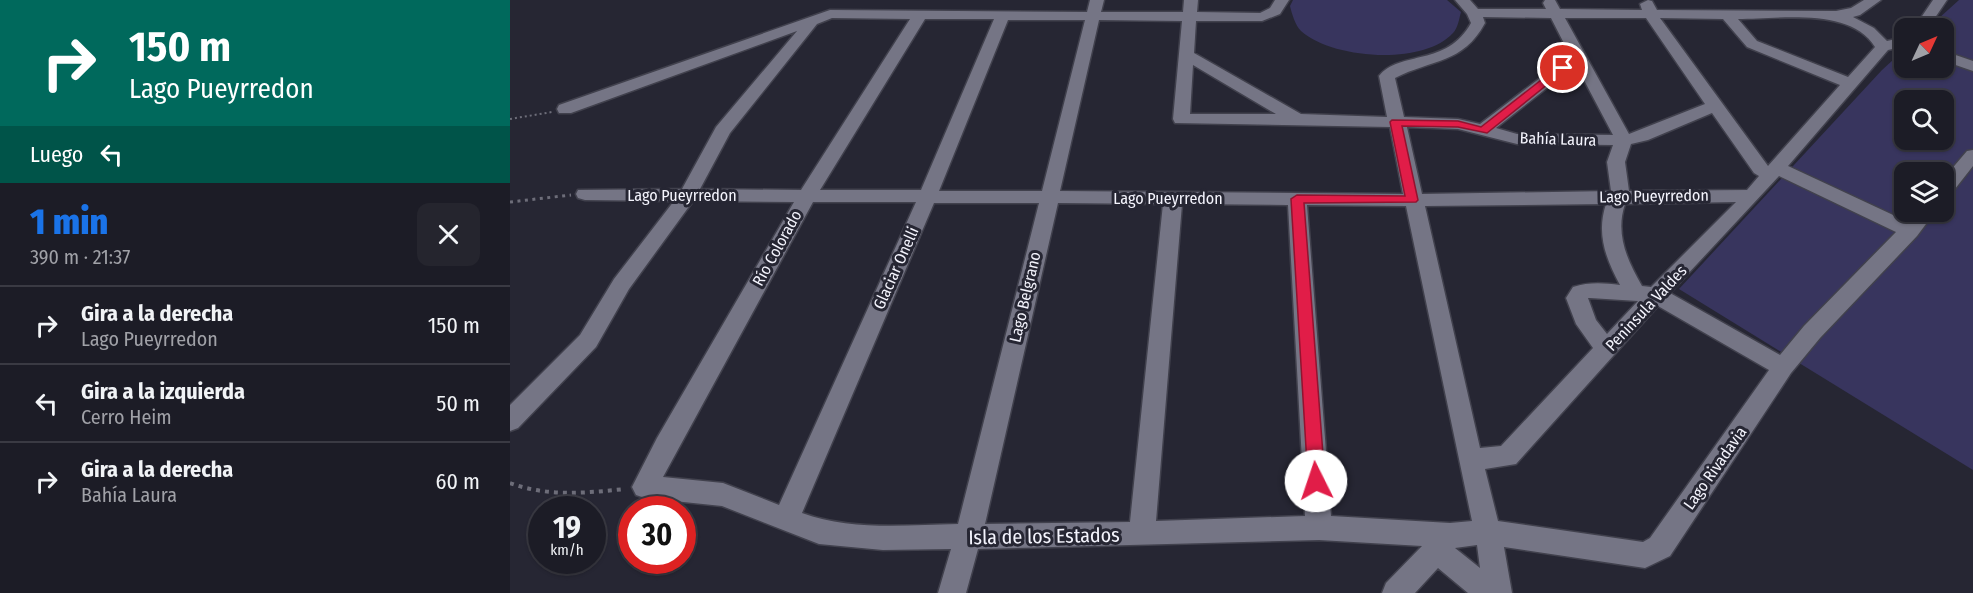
<!DOCTYPE html>
<html lang="es">
<meta charset="utf-8">
<style>
:root{--surface:#1c1c26;--page:#25252e;--text:#f1f3f6;--muted:#a0a1a7;--line:#3a3a43;--accent:#1a73e8}
body{margin:0;font-family:"Fira Sans Condensed",sans-serif;background:var(--page);color:var(--text);height:100vh;display:flex;flex-direction:column;font-size:22px;white-space:nowrap}
*{box-sizing:border-box;margin:0}
p{font-size:20px;color:var(--muted)}
.icon{flex:none;width:33px;height:33px;fill:none;stroke:currentColor;stroke-width:2;stroke-linecap:round;stroke-linejoin:round}
.map{position:relative;flex:1;overflow:hidden}
.sheet{display:flex;flex-direction:column;background:var(--surface);width:510px}
.sheet>*{flex:none}
.guide{background:#00695c;color:#fff;overflow:hidden}
.needle{width:39px;rotate:46deg}
.buttons{position:absolute;left:1384px;top:18px;display:grid;gap:12px}
.buttons a{display:grid;place-items:center;width:60px;height:60px;border-radius:12px;background:var(--surface);box-shadow:0 2px 4px #0004,0 0 0 2px var(--line);font-size:30px}
.speed{position:absolute;left:18px;top:496px;display:flex;gap:12px;font-size:30px;font-weight:700;text-align:center}
.speed>*{display:grid;place-content:center;width:78px;height:78px;border-radius:50%;background:var(--surface);box-shadow:0 2px 4px #0004,0 0 0 2px var(--line);line-height:1}
.speed small{font-size:15px;font-weight:400}
.speed .limit{border:9px solid #d22;background:#fff;color:#111}
.pin{position:absolute;display:grid;place-items:center;width:51px;height:51px;color:#fff;margin:-26px;border:3px solid #fff;border-radius:50%;box-shadow:0 2px 6px #0007}
.me{position:absolute;width:66px;margin:-33px;rotate:356deg;stroke-linejoin:round;filter:drop-shadow(0 0 4px #0008)}
.turn{display:flex;align-items:center;gap:21px;height:126px;padding:0 30px;font-size:27px}
.turn .icon{width:78px;height:78px;stroke-width:2.5}
.turn b{display:block;font-size:42px;line-height:51px}
.then{display:flex;align-items:center;height:57px;padding:0 30px;background:#0003;gap:12px;font-size:22px}
.round{display:grid;place-items:center;flex:none;width:63px;height:63px;border-radius:12px;background:var(--page)}
.summary{display:flex;align-items:center;justify-content:space-between;height:102px;padding:0 30px}
h1{font-size:36px;font-weight:800;line-height:45px;color:var(--accent)}
ul{padding:0;list-style:none}
li{display:flex;align-items:center;gap:18px;height:78px;padding:0 30px;border-top:2px solid var(--line)}
li div{flex:1}
li b{display:block;font-size:22px}
li em{font-style:normal}
main{display:flex;flex:1;min-height:0}
.map>svg:first-child{display:block}
.green{fill:#38355e;fill-rule:evenodd}
.lines{fill:none;stroke-linecap:round;stroke-linejoin:round}
.minor-casing{stroke:#41414d;stroke-width:3}
.path-far2{stroke:#6d6d79;stroke-width:2;stroke-dasharray:2 3;stroke-linecap:butt}
.path-far1{stroke:#6d6d79;stroke-width:3;stroke-dasharray:3 4.5;stroke-linecap:butt}
.path{stroke:#6d6d79;stroke-width:4;stroke-dasharray:4 5;stroke-linecap:butt}
.minor{fill:#757585;fill-rule:evenodd}
.route{fill:#e11d48;stroke:#92132f;stroke-width:1.5}
.labels{text-anchor:middle;dominant-baseline:central;stroke-width:6;stroke-linejoin:round;paint-order:stroke}
.street-label{font-size:16px;fill:#f4f4fd;stroke:#262633}
.near-street-label{font-size:20px;fill:#f4f4fd;stroke:#262633}
</style>
<main>
<section class="sheet">
<div class="guide">
<div class="turn"><svg class="icon" aria-label="right" viewBox="0 0 24 24"><path d="M7 20v-9h11M14 6l5 5-5 5"/></svg><div><b>150 m</b>Lago Pueyrredon</div></div>
<div class="then">Luego<svg class="icon" aria-label="left" viewBox="0 0 24 24"><path d="M17 20v-9H6M10 6l-5 5 5 5"/></svg></div>
</div>
<div class="summary"><div><h1>1 min</h1><p>390 m · 21:37</p></div><a class="round"><svg class="icon" aria-label="close" viewBox="0 0 24 24"><path d="M6 6l12 12M18 6L6 18"/></svg></a></div>
<ul>
<li><svg class="icon" aria-label="right" viewBox="0 0 24 24"><path d="M7 20v-9h11M14 6l5 5-5 5"/></svg><div><b>Gira a la derecha</b><p>Lago Pueyrredon</p></div><em>150 m</em></li>
<li><svg class="icon" aria-label="left" viewBox="0 0 24 24"><path d="M17 20v-9H6M10 6l-5 5 5 5"/></svg><div><b>Gira a la izquierda</b><p>Cerro Heim</p></div><em>50 m</em></li>
<li><svg class="icon" aria-label="right" viewBox="0 0 24 24"><path d="M7 20v-9h11M14 6l5 5-5 5"/></svg><div><b>Gira a la derecha</b><p>Bahía Laura</p></div><em>60 m</em></li>
</ul>
</section>
<div class="map">
<svg width="1463" height="593" viewBox="0 0 1463 593">
<rect width="100%" height="100%" fill="#262633"/>
<path class="green" d="M783,0H937L951,12C949,19 948,28 943,33C913,66 822,59 791,31C785,25 782,14 780,6Z
M1449,0H1463V470L1169,289L1372,70L1395,49V68H1434V28H1418ZM1395,100H1434V140H1395ZM1395,172H1434V212H1395Z"/>
<g class="lines">
<defs>
<path id="minor" d="M580,0H594L591,12H673L674,0H688L687,12L750,13L760,8L765,0H779L770,14L752,21H686L684,53L791,114L877,117L869,76C890,50 937,67 961,23L957,14L945,0H960L968,9H1036L1033,3L1035,0H1045L1050,9L1132,10L1130,4L1138,0L1142,1L1147,10L1326,11L1341,8L1354,0H1371L1350,15L1343,17L1364,28L1377,41L1395,37V46L1378,50L1278,166L1396,221L1405,212H1425L1407,236L1310,338L1281,373L1160,556L1135,568L994,547L1002,593H958L928,568L905,593H872L876,583L912,546L809,540L468,549L456,593H428L441,549L373,550L309,544L212,506L135,498L126,495L122,487L147,438L284,202L183,201L119,289L86,347L8,428L0,431V405L70,335L104,279L164,201L75,200L68,198L66,194L68,190L172,189L206,127L287,31L61,113H49L47,109L49,105L320,10L577,12ZM973,17L1041,18L1060,55L970,124L948,119L894,117L885,78C922,59 953,64 975,23ZM322,18L400,19L291,190L190,189L220,133L307,24ZM1055,18H1136L1195,104L1119,134ZM1150,18L1213,19L1237,47L1330,85L1258,166ZM415,19H484L411,190H310ZM1228,19C1268,19 1341,7 1365,47L1338,77L1247,41ZM498,20H575L532,191H429ZM589,20L672,21L663,119L665,123L880,127L893,194L550,191ZM683,65L766,114H680ZM1066,65L1103,135L1007,134L986,128ZM1202,113L1244,173L1249,176L1237,190L1119,191L1115,162L1121,144L1138,140ZM897,127L948,129L1007,144L1103,145L1097,162L1101,191L912,194ZM1269,176L1386,232L1294,326L1270,355L1160,293ZM303,202H406L269,505L213,483L153,477ZM1226,202L1141,287L1132,286C1117,260 1105,234 1115,204ZM424,203H529L448,524C397,525 340,531 292,513ZM548,203L653,204L620,522L475,524ZM672,204L778,205L795,516L646,521ZM1096,204C1086,234 1096,259 1110,285C1093,283 1079,282 1063,287L1056,298L1066,324L1083,348L991,446L970,448L915,206ZM797,205L896,206L962,521L940,523L821,516ZM1078,298H1080L1128,301L1097,334L1086,320ZM1148,306L1259,370L1140,538L1133,542L988,521L975,469L1006,464ZM967,545L970,568L945,548Z
M1423,0H1437L1418,28H1404Z
M1434,51L1463,61V71L1434,61Z
M1463,150V166L1441,194L1434,196V178L1457,151Z"/>
</defs>
<use href="#minor" class="minor-casing"/>
<path class="path-far2" d="M0,119L42,112"/>
<path class="path-far1" d="M0,202L61,195"/>
<path class="path" d="M0,483C37,497 76,493 115,489"/>
<use href="#minor" class="minor"/>
</g>
<path class="route" d="M1049,66L1058,68L977,133L948,127L892,126L908,200L906,202L794,203L815,481L812,487L806,489L800,487L798,481L781,199L787,195L895,196L880,122L882,120L948,121L971,127Z"/>
<g class="labels">
<g class="street-label">
<text transform="translate(1048 139) rotate(2)">Bahía Laura</text>
<text x="172" y="195">Lago Pueyrredon</text>
<text transform="translate(1144 196) rotate(-1)">Lago Pueyrredon</text>
<text x="658" y="198">Lago Pueyrredon</text>
<text transform="translate(267 248) rotate(-61)">Río Colorado</text>
<text transform="translate(386 268) rotate(-66)">Glaciar Onelli</text>
<text transform="translate(515 297) rotate(-77)">Lago Belgrano</text>
<text transform="translate(1136 308) rotate(-47)">Peninsula Valdes</text>
<text transform="translate(1205 468) rotate(-55)">Lago Rivadavia</text>
</g>
<g class="near-street-label">
<text transform="translate(534 536) rotate(-1)">Isla de los Estados</text>
</g>
</g>
</svg>
<div class="buttons">
<a><svg class="needle" viewBox="-14 -14 28 28"><path d="M0-13l5 13h-10z" fill="#e53935"/><path d="M0 13l5-13h-10z" fill="#a0a1a7"/></svg></a>
<a><svg class="icon" aria-label="search" viewBox="0 0 24 24"><circle cx="10" cy="10" r="6"/><path d="M15 15l6 6"/></svg></a>
<a><svg class="icon" aria-label="layers" viewBox="0 0 24 24"><path d="M12 4l9 5-9 5-9-5zM3 14l9 5 9-5"/></svg></a>
</div>
<div class="speed"><div>19<small>km/h</small></div><div class="limit">30</div></div>
<div class="pin" style="left:1053px;top:68px;background:#d93025"><svg class="icon" aria-label="arrive" viewBox="0 0 24 24"><path d="M6 21V4h12l-3 4 3 4H6"/></svg></div>
<svg class="me" style="left:806px;top:481px" viewBox="-20 -20 40 40"><circle r="19" fill="#fff"/><path d="M0-13L10 11 0 6-10 11z" fill="#e11d48"/></svg>
</div>
</main>
